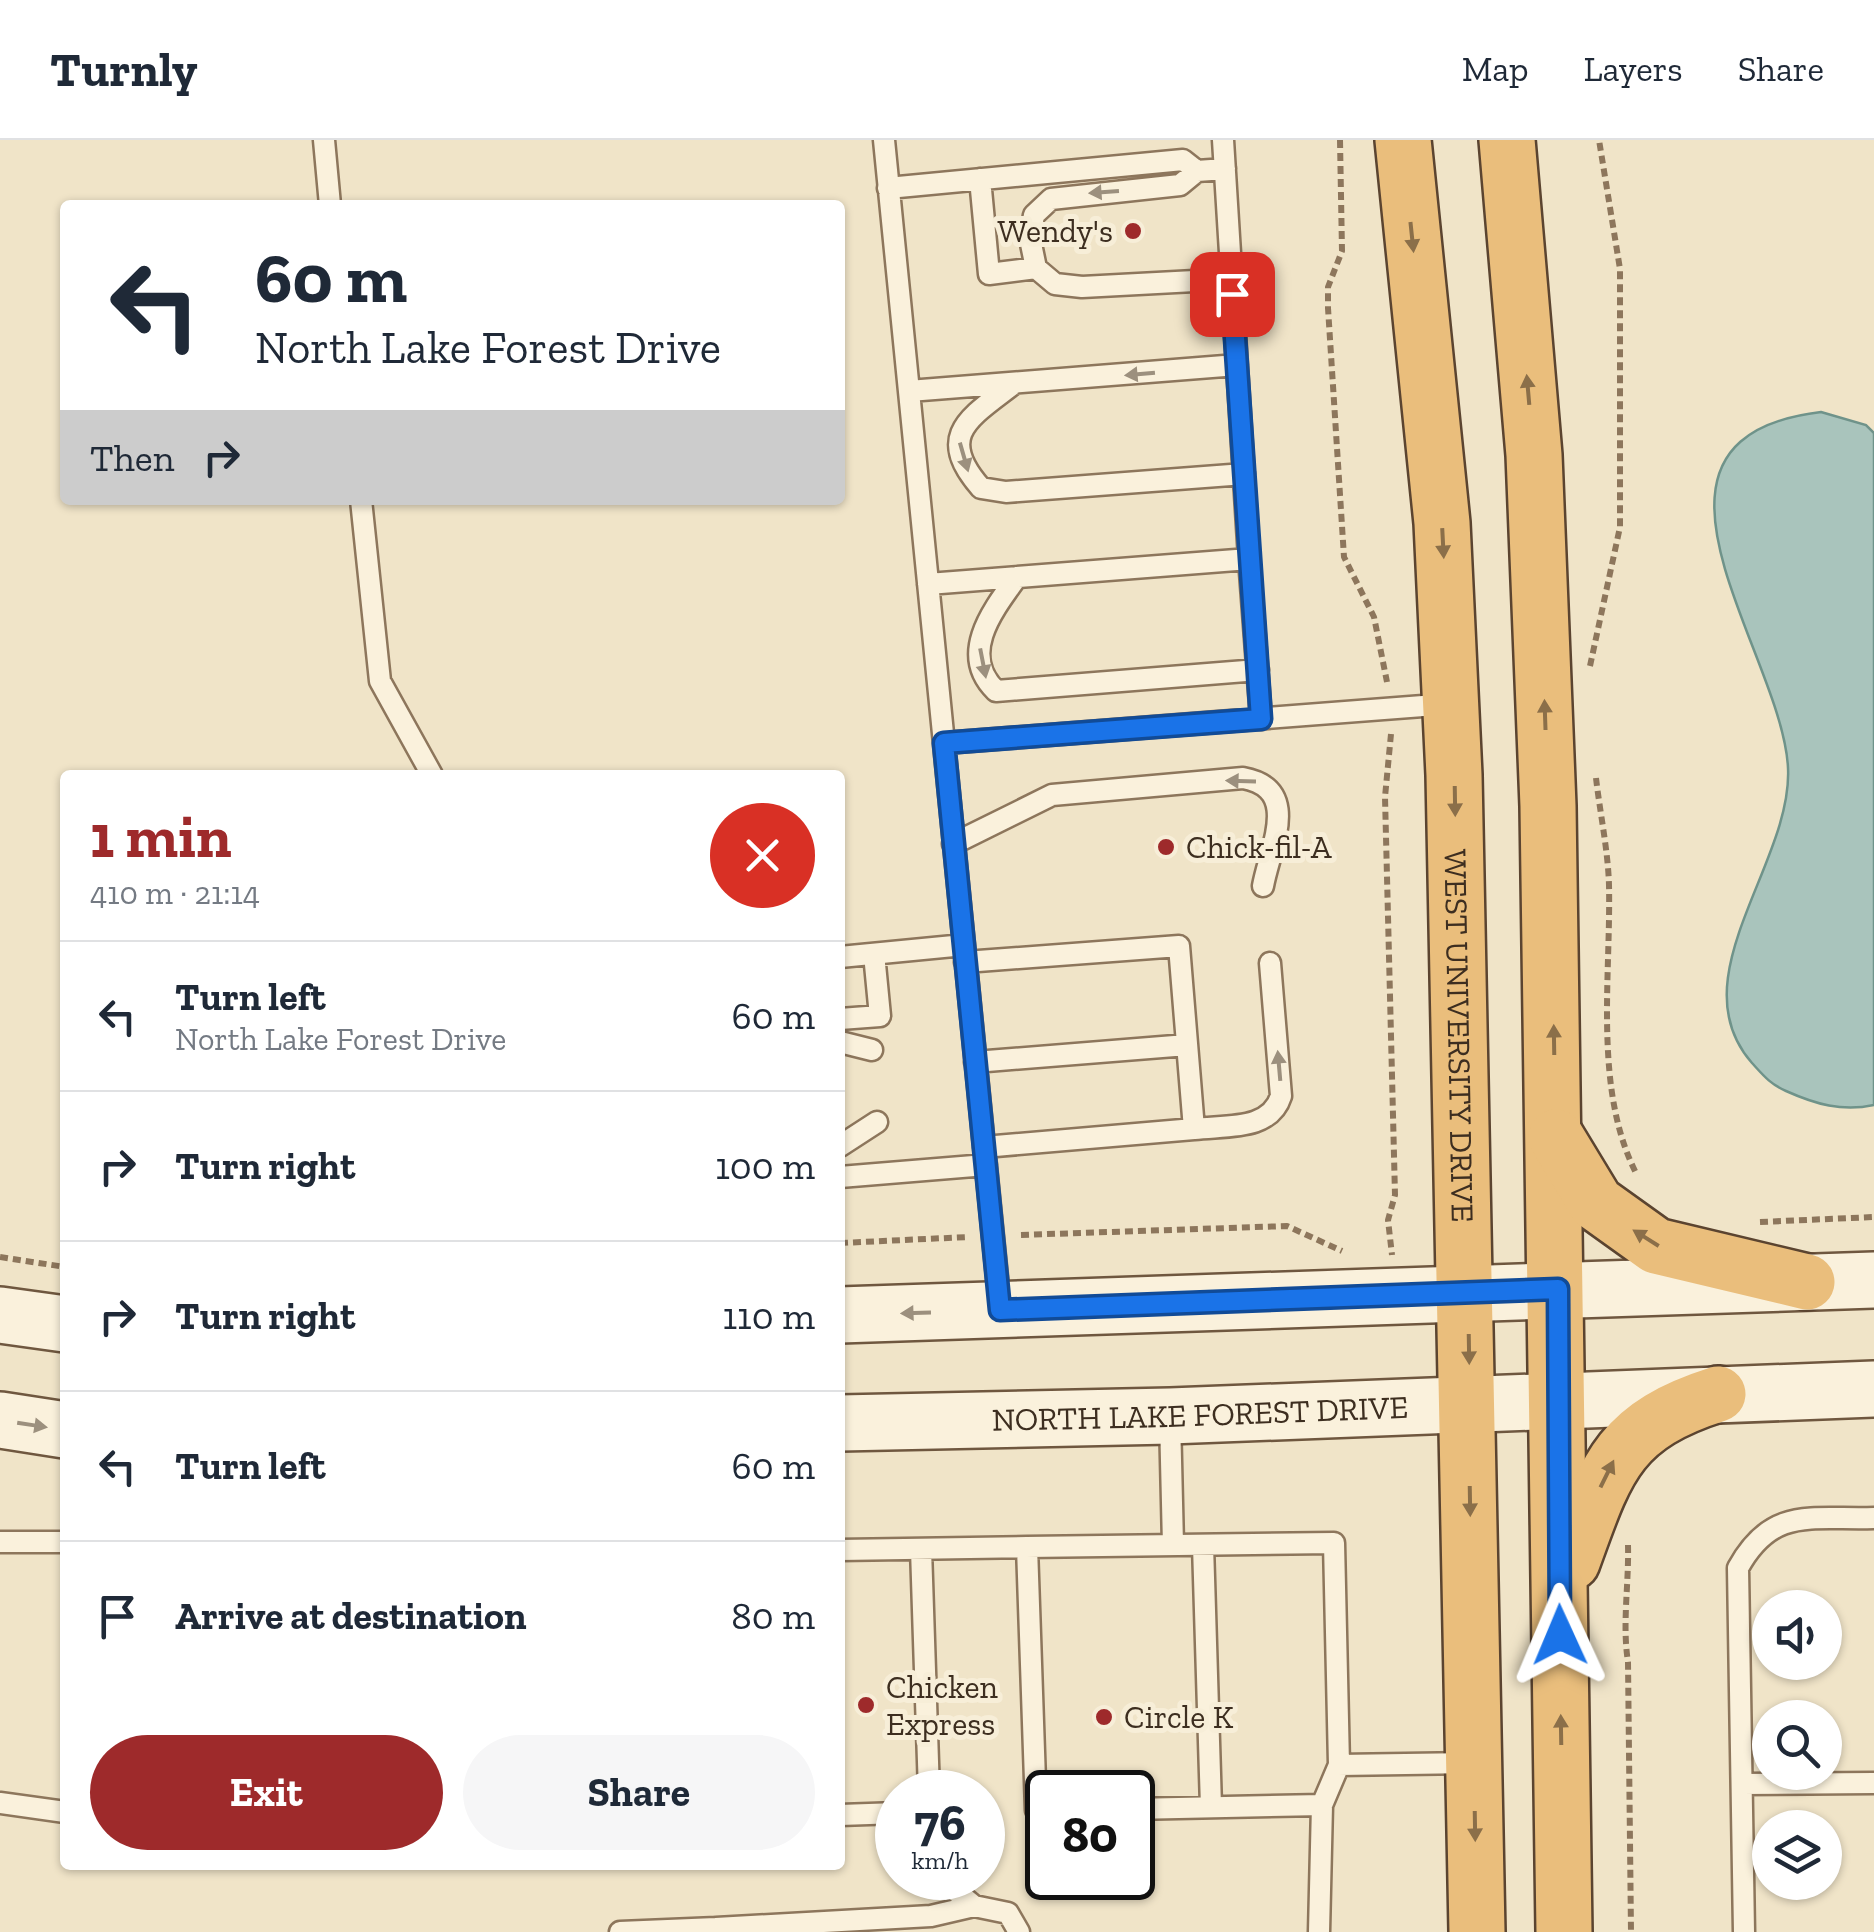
<!DOCTYPE html>
<meta charset="utf-8">
<style>
:root{--surface:#fff;--page:#f6f6f7;--text:#1f2937;--muted:#747a83;--line:#e0e1e3;--accent:#9e2a2b}
body{margin:0;font-family:"Zilla Slab",serif;background:var(--page);color:var(--text);height:100vh;display:flex;flex-direction:column;font-size:38px;white-space:nowrap}
*{box-sizing:border-box;margin:0}
p{font-size:32px;color:var(--muted)}
.icon{flex:none;width:55px;height:55px;fill:none;stroke:currentColor;stroke-width:2;stroke-linecap:round;stroke-linejoin:round}
.map{position:relative;flex:1;overflow:hidden}
.side{position:absolute;left:60px;top:630px;width:785px;height:1100px;display:flex;flex-direction:column;background:var(--surface);border-radius:10px;box-shadow:0 2px 8px #0004}
.side>*{flex:none}
.hud{position:absolute;left:60px;top:60px;width:785px;height:305px;border-radius:10px;box-shadow:0 2px 8px #0004;background:#fff;color:var(--text);overflow:hidden}
.controls{position:absolute;left:1752px;top:1450px;display:grid;gap:20px}
.controls a{display:grid;place-items:center;width:90px;height:90px;border-radius:50%;background:var(--surface);box-shadow:0 2px 8px #0004;font-size:50px}
.speed{position:absolute;left:875px;top:1630px;display:flex;gap:20px;font-size:50px;font-weight:700;text-align:center}
.speed>*{display:grid;place-content:center;width:130px;height:130px;border-radius:50%;background:var(--surface);box-shadow:0 2px 8px #0004;line-height:1}
.speed small{font-size:25px;font-weight:400}
.speed .limit{border:5px solid #111;border-radius:15px;background:#fff;color:#111}
.pin{position:absolute;display:grid;place-items:center;width:85px;height:85px;color:#fff;margin:-42px;border-radius:20px;box-shadow:0 5px 15px #0006}
.me{position:absolute;width:110px;margin:-55px;rotate:359deg;stroke-linejoin:round;filter:drop-shadow(0 0 8px #0008)}
.turn{display:flex;align-items:center;gap:35px;height:210px;padding:0 30px;font-size:45px}
.turn .icon{width:130px;height:130px;stroke-width:2.5}
.turn b{display:block;font-size:70px;line-height:85px}
.then{display:flex;align-items:center;height:95px;padding:0 30px;background:#0003;gap:20px;font-size:38px}
.round{display:grid;place-items:center;flex:none;width:105px;height:105px;border-radius:52px;background:var(--page)}
.summary{display:flex;align-items:center;justify-content:space-between;height:170px;padding:0 30px}
h1{font-size:60px;font-weight:800;line-height:75px;color:var(--accent)}
.primary-button{display:flex;gap:20px;margin-top:auto;padding:20px 30px}
.primary-button a{flex:1;height:115px;border-radius:60px;background:var(--accent);color:#fff;font-size:40px;font-weight:800;line-height:115px;text-align:center}
.primary-button a+a{background:var(--page);color:var(--text)}
ul{padding:0;list-style:none}
li{display:flex;align-items:center;gap:30px;height:150px;padding:0 30px;border-top:2px solid var(--line)}
li div{flex:1}
li b{display:block;font-size:38px}
li em{font-style:normal}
header{display:flex;align-items:center;gap:60px;box-sizing:border-box;height:140px;padding:0 50px;background:var(--surface);border-bottom:2px solid var(--line)}
header strong{font-size:48px}
nav{display:flex;gap:55px;margin-inline-start:auto;font-size:35px}
.map>svg:first-child{display:block}
.water{fill:#a9c4bc;stroke:#6f938a;stroke-width:2.5}
.lines{fill:none;stroke-linecap:round;stroke-linejoin:round}
.service-casing{stroke:#8d765c;stroke-width:25}
.secondary-casing{stroke:#6f573f;stroke-width:60}
.trunk-casing{stroke:#5b4430;stroke-width:60}
.path{stroke:#8d765c;stroke-width:6;stroke-dasharray:8 5;stroke-linecap:butt}
.service{stroke:#faf1dc;stroke-width:20}
.secondary{stroke:#faf1dc;stroke-width:55}
.trunk{stroke:#eabe7c;stroke-width:55}
.oneway{fill:#9c907e}
.oneway2{fill:#8b6f49}
.route-casing{stroke:#114b97;stroke-width:25}
.route{stroke:#1a73e8;stroke-width:18}
.poi-dot{fill:#9e2a2b;stroke:#f7eed8;stroke-width:4}
.labels{text-anchor:middle;dominant-baseline:central;stroke-width:10;stroke-linejoin:round;paint-order:stroke}
.poi-label{font-size:32px;fill:#3d2e20;stroke:#f7eed8;text-anchor:start}
.street-label{font-size:32px;fill:#3d2e20;stroke:#f7eed8}
</style>
<header>
<strong>Turnly</strong>
<nav><a>Map</a><a>Layers</a><a>Share</a></nav>
</header>
<div class="map">
<svg width="1874" height="1792" viewBox="0 0 1874 1792">
<rect width="100%" height="100%" fill="#f0e4c8"/>
<path class="water" d="M1821,272L1866,285L1874,293V965C1842,972 1815,964 1786,951C1770,944 1763,935 1752,923C1677,838 1793,723 1788,628C1783,513 1605,298 1821,272Z"/>
<g class="lines">
<defs>
<path id="service" d="M324,0L330,65
M884,0L1000,1167
M1223,0L1249,419
M1225,29L1197,31L1180,45L1051,59L1034,75L1030,99L1036,128L1055,144L1082,147L1232,139
M980,39L989,134L1036,128
M888,48L1183,20L1197,31
M1012,245C969,278 935,296 981,348L1006,352L1244,334
M909,251L1237,225
M361,360L380,541L432,635
M1017,437C993,470 958,514 996,551L1258,530
M928,444L1249,419L1261,579
M944,603L1449,564
M953,704L1052,655L1243,638C1302,649 1270,707 1263,746
M840,817L964,805
M965,822L1179,806L1194,989L984,1007
M840,879L880,876L874,814
M840,902L872,910
M975,922L1187,905
M1194,989C1227,985 1270,991 1281,956L1270,823
M840,1006L877,982
M840,1037L986,1025
M1170,1278L1173,1405
M0,1402H65
M1203,1405L1211,1667
M1027,1407L1334,1403L1339,1625L1322,1665L1319,1792
M921,1409L929,1652
M840,1410L1027,1407L1036,1670H1048
M1339,1625L1472,1623
M1742,1644L1874,1643
M0,1663L65,1672
M1132,1669L1322,1665
M840,1675L898,1673
M940,1738L974,1766L1008,1773L1019,1792
M620,1792L716,1788
M716,1792V1788L931,1776L974,1766
M1744,1792L1738,1428C1772,1366 1811,1380 1874,1378"/>
<g id="secondary">
<path d="M0,1175L65,1184"/>
<path d="M840,1175L1874,1140"/>
<path d="M0,1280L65,1290"/>
<path id="s1" d="M840,1283L1170,1276L1874,1249"/>
</g>
<g id="trunk">
<path id="s2" d="M1403,0L1442,383L1454,635L1477,1792"/>
<path d="M1507,0L1534,315L1548,666L1564,1792"/>
<path d="M1556,997L1596,1063L1656,1106L1807,1142"/>
<path d="M1572,1422C1606,1328 1617,1286 1718,1254"/>
</g>
</defs>
<use href="#service" class="service-casing"/>
<use href="#secondary" class="secondary-casing"/>
<use href="#trunk" class="trunk-casing"/>
<path class="path" d="M1340,0L1342,111L1328,147V168L1344,417L1374,477L1387,542
M1590,526L1620,387V129L1599,0
M1391,594L1385,657L1395,1055L1388,1080L1392,1115
M1596,638C1600,673 1608,710 1609,745C1611,838 1593,950 1637,1035
M1760,1082L1874,1077
M1021,1095L1287,1086L1342,1111
M840,1103L968,1097
M0,1117L65,1127
M1628,1405C1629,1444 1622,1484 1628,1522L1631,1792"/>
<use href="#service" class="service"/>
<use href="#secondary" class="secondary"/>
<use href="#trunk" class="trunk"/>
</g>
<defs><path id="oneway-solid" d="M-6-.8H1V-3.2L6.5 0L1 3.2V.8H-6Z" transform="scale(2.5)"/></defs>
<g class="oneway">
<use href="#oneway-solid" transform="translate(1104 52) rotate(176)"/>
<use href="#oneway-solid" transform="translate(1140 234) rotate(175)"/>
<use href="#oneway-solid" transform="translate(964 317) rotate(74)"/>
<use href="#oneway-solid" transform="translate(983 523) rotate(79)"/>
<use href="#oneway-solid" transform="translate(1241 641) rotate(-178)"/>
<use href="#oneway-solid" transform="translate(1279 926) rotate(-95)"/>
<use href="#oneway-solid" transform="translate(916 1173) rotate(178)"/>
<use href="#oneway-solid" transform="translate(32 1285) rotate(9)"/>
</g>
<g class="oneway2">
<use href="#oneway-solid" transform="translate(1412 97) rotate(84)"/>
<use href="#oneway-solid" transform="translate(1528 250) rotate(-95)"/>
<use href="#oneway-solid" transform="translate(1443 403) rotate(87)"/>
<use href="#oneway-solid" transform="translate(1545 575) rotate(-92)"/>
<use href="#oneway-solid" transform="translate(1455 661) rotate(89)"/>
<use href="#oneway-solid" transform="translate(1554 900) rotate(-91)"/>
<use href="#oneway-solid" transform="translate(1646 1098) rotate(-148)"/>
<use href="#oneway-solid" transform="translate(1469 1209) rotate(89)"/>
<use href="#oneway-solid" transform="translate(1607 1334) rotate(-64)"/>
<use href="#oneway-solid" transform="translate(1470 1361) rotate(89)"/>
<use href="#oneway-solid" transform="translate(1561 1590) rotate(-91)"/>
<use href="#oneway-solid" transform="translate(1475 1686) rotate(89)"/>
</g>
<g class="lines">
<defs>
<path id="route" d="M1232,154L1261,579L944,603L1000,1170L1558,1149L1560,1495"/>
</defs>
<use href="#route" class="route-casing"/>
<use href="#route" class="route"/>
</g>
<g class="poi-dot">
<circle cx="1133" cy="91" r="10"/>
<circle cx="1166" cy="707" r="10"/>
<circle cx="866" cy="1565" r="10"/>
<circle cx="1104" cy="1577" r="10"/>
</g>
<g class="labels">
<g class="poi-label">
<text x="1113" y="91" text-anchor="end">Wendy's</text>
<text x="1186" y="707">Chick-fil-A</text>
<text x="886" y="1547">Chicken<tspan x="886" dy="37">Express</tspan></text>
<text x="1124" y="1577">Circle K</text>
</g>
<g class="street-label">
<text stroke="none"><textPath href="#s2" startOffset="898">WEST UNIVERSITY DRIVE</textPath></text>
<text stroke="none"><textPath href="#s1" startOffset="360">NORTH LAKE FOREST DRIVE</textPath></text>
</g>
</g>
</svg>
<div class="controls">
<a><svg class="icon" aria-label="sound" viewBox="0 0 24 24"><path d="M4 9h4l5-4v14l-5-4H4zM17 9q2 3 0 6"/></svg></a>
<a><svg class="icon" aria-label="search" viewBox="0 0 24 24"><circle cx="10" cy="10" r="6"/><path d="M15 15l6 6"/></svg></a>
<a><svg class="icon" aria-label="layers" viewBox="0 0 24 24"><path d="M12 4l9 5-9 5-9-5zM3 14l9 5 9-5"/></svg></a>
</div>
<div class="speed"><div>76<small>km/h</small></div><div class="limit">80</div></div>
<div class="pin" style="left:1232px;top:154px;background:#d93025"><svg class="icon" aria-label="arrive" viewBox="0 0 24 24"><path d="M6 21V4h12l-3 4 3 4H6"/></svg></div>
<svg class="me" style="left:1560px;top:1495px" viewBox="-20 -20 40 40"><path d="M0-17L14 15 0 8-14 15z" fill="#1a73e8" stroke="#fff" stroke-width="4"/></svg>
<div class="hud">
<div class="turn"><svg class="icon" aria-label="left" viewBox="0 0 24 24"><path d="M17 20v-9H6M10 6l-5 5 5 5"/></svg><div><b>60 m</b>North Lake Forest Drive</div></div>
<div class="then">Then<svg class="icon" aria-label="right" viewBox="0 0 24 24"><path d="M7 20v-9h11M14 6l5 5-5 5"/></svg></div>
</div>
<section class="side">
<div class="summary"><div><h1>1 min</h1><p>410 m · 21:14</p></div><a class="round" style="background:#d93025;color:#fff"><svg class="icon" aria-label="close" viewBox="0 0 24 24"><path d="M6 6l12 12M18 6L6 18"/></svg></a></div>
<ul>
<li><svg class="icon" aria-label="left" viewBox="0 0 24 24"><path d="M17 20v-9H6M10 6l-5 5 5 5"/></svg><div><b>Turn left</b><p>North Lake Forest Drive</p></div><em>60 m</em></li>
<li><svg class="icon" aria-label="right" viewBox="0 0 24 24"><path d="M7 20v-9h11M14 6l5 5-5 5"/></svg><div><b>Turn right</b></div><em>100 m</em></li>
<li><svg class="icon" aria-label="right" viewBox="0 0 24 24"><path d="M7 20v-9h11M14 6l5 5-5 5"/></svg><div><b>Turn right</b></div><em>110 m</em></li>
<li><svg class="icon" aria-label="left" viewBox="0 0 24 24"><path d="M17 20v-9H6M10 6l-5 5 5 5"/></svg><div><b>Turn left</b></div><em>60 m</em></li>
<li><svg class="icon" aria-label="arrive" viewBox="0 0 24 24"><path d="M6 21V4h12l-3 4 3 4H6"/></svg><div><b>Arrive at destination</b></div><em>80 m</em></li>
</ul>
<div class="primary-button"><a>Exit</a><a>Share</a></div>
</section>
</div>
